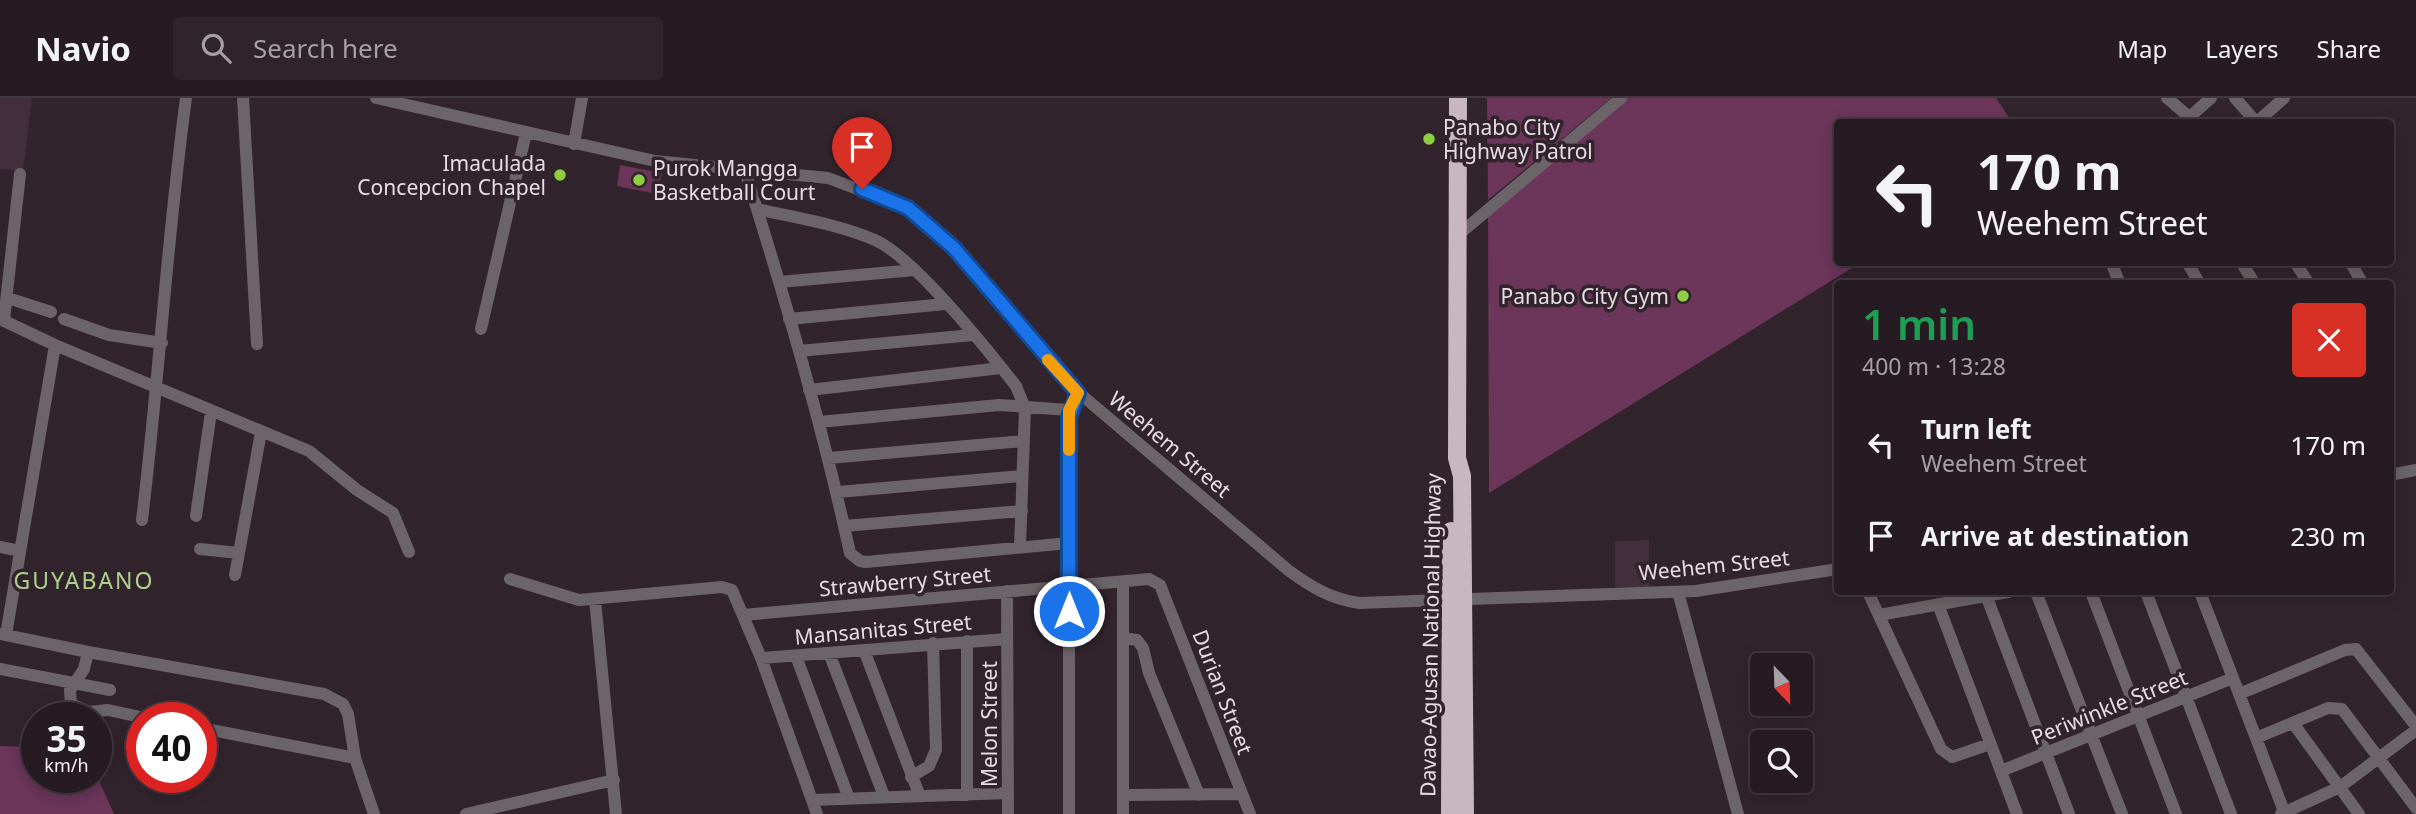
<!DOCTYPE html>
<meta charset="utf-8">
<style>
:root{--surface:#261b22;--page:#2e242a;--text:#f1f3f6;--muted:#a4a1a5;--line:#423940}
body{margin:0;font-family:"Noto Sans",sans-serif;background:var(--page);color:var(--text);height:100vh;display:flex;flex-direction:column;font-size:26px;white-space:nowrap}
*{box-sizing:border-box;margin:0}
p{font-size:23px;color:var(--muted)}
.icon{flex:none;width:38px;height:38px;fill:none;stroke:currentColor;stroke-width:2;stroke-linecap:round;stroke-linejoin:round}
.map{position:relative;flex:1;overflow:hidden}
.drawer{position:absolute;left:1834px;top:182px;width:560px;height:315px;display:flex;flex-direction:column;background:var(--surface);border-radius:7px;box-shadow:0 4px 18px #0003,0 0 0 2px var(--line)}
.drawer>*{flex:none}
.banner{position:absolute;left:1834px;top:21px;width:560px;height:147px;border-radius:7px;box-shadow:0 4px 18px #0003,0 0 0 2px var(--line);background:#261b22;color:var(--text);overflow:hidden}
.needle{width:46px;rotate:157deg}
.buttons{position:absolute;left:1750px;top:555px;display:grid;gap:14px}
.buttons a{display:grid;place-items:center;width:63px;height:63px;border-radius:7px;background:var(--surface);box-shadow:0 4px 18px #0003,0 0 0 2px var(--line);font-size:35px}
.speed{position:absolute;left:21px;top:604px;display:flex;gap:14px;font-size:35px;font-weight:700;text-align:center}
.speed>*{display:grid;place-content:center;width:91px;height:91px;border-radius:50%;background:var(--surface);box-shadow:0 4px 18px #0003,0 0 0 2px var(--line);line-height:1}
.speed small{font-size:18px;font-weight:400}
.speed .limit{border:10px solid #d22;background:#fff;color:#111}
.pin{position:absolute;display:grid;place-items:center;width:60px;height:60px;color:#fff;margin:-72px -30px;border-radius:50% 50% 50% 0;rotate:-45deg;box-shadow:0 0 7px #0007}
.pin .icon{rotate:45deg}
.me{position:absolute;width:77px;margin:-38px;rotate:0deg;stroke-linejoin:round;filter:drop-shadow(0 0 5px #0008)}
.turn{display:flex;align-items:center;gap:24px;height:147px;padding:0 28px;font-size:32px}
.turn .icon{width:91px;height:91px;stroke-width:2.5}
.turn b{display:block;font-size:49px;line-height:60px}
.round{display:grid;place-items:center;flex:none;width:74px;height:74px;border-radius:7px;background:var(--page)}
.head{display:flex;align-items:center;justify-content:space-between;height:119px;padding:0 28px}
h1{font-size:42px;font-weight:600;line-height:52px;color:#1e9e55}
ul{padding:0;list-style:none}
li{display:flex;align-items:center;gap:21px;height:91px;padding:0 28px}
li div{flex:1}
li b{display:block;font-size:26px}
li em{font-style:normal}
header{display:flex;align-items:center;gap:42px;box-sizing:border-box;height:98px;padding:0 35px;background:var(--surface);border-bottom:2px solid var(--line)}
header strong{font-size:33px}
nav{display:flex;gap:38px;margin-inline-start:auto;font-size:24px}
.search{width:490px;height:63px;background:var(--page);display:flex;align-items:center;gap:18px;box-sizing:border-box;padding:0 24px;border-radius:7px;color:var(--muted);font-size:26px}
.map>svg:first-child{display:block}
.built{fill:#422f3b}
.green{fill:#6b365a}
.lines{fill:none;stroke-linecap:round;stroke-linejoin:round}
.minor{stroke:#6b6468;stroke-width:12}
.highway{stroke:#c8b6c1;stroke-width:18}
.route-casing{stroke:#114b97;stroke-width:18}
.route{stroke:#1a73e8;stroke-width:12}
.slow{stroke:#f59e0b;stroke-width:12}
.poi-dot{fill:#8ece43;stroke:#32242d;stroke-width:2.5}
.labels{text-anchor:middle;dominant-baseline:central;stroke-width:7;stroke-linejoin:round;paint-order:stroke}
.poi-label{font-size:21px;fill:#e6dce2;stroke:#32242d;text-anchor:start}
.street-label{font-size:21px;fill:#e6dce2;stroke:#32242d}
.neighbourhood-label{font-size:23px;letter-spacing:2px;fill:#add18c;stroke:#32242d}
</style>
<header>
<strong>Navio</strong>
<div class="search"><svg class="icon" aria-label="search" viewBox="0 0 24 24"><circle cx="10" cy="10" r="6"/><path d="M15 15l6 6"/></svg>Search here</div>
<nav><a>Map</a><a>Layers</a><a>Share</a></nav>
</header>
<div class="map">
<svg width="2416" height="716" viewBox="0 0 2416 716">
<rect width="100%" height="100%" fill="#32242d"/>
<path class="built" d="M0,0H32L23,73L0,71Z
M1649,442V489H1615V443Z"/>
<path class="green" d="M1487,0H1611L1488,102Z
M1628,0H1996L2012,24H1838V164L1860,165L1489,395L1488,118Z
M620,67L662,75L657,96L617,88Z
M0,648L37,649V679H96V676L114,716H0Z"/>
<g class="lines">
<path class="minor" d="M243,0L257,246
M376,0L655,63L828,80L908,110L954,150L1078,294L1288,472C1311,489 1331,501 1359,505L1696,493L1838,471
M2167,0L2195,24
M2235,0L2256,24
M2185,23L2211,0
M2257,24L2284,0
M574,46L582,0
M745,73C785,199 822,326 850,455L860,463L866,464L1069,445
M757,111C797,120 838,126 875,142C915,160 987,251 1016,288L1025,310L1020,449
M1458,137L1621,0
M2111,164L2120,186
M2187,164L2200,186
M2241,164L2255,186
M2295,164L2309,186
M2350,164L2363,186
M779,184L915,172
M8,200L51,214
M0,221L55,247L309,353L357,392L393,415L409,454
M64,221L109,237L162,245
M789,221L945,206
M4,222L20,76
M481,231L526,35
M799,253L973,237
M809,292L1001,270
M819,324L999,307L1069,312
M829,360L1023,343
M2390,377L2416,372
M838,394L1022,378
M196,418L211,314
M142,422C159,281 167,140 186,0
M844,428L1022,413
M0,449L20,453
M200,451L239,455
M235,477L261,334
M510,481L579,502L722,489L732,492L761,560L817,716
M1007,493L1008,716
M1678,494L1738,716
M1868,494L1941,651L1952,659L1990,646
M2036,494L2122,716
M2091,494L2176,716
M2146,494L2231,716
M2200,494L2256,640L2328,610L2342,611L2416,710
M1986,497L2069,716
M595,502L616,716
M1938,506L2017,716
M743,517L1149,481L1160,487L1250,716
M1879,517L2008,494
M0,536L88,554L84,571L70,592L71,606L89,614L108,612L145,620
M6,537L55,247
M1123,540L1137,542L1143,550L1149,575L1199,697
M967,543V697
M864,552L919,696
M88,554L324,596L343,606L348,616L355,660L374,716
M829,555L884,698
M796,558L848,698
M761,560L1007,541
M0,571L110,592
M2239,596L2345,552L2356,551L2416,628
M2293,625L2359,716
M201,630L355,660
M2256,640L2285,716
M2001,673L2233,580
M911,679L929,668L936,652L933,545
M1124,697L1242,696
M812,702L1008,695
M466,716L614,682
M1069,716V319L1078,294
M1123,716V484
M2281,716L2340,689L2416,632"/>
<path class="highway" d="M1458,0L1457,360L1462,378L1465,716
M1450,716L1451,433"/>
</g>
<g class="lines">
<defs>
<path id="route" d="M862,91L908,110L954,150L1078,295L1069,319V513"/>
</defs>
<use href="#route" class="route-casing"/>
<use href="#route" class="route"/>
<path class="slow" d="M1048,262L1078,295L1069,312V352"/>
</g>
<g class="poi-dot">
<circle cx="1429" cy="41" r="7"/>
<circle cx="560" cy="77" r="7"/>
<circle cx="639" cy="82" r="7"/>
<circle cx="1683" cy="198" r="7"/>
</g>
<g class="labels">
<g class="poi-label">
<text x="1443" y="29">Panabo City<tspan x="1443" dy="24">Highway Patrol</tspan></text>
<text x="546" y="65" text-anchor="end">Imaculada<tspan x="546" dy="24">Concepcion Chapel</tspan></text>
<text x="653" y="70">Purok Mangga<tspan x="653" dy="24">Basketball Court</tspan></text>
<text x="1669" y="198" text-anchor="end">Panabo City Gym</text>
</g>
<g class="street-label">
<text transform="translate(1170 346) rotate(40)">Weehem Street</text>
<text transform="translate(1714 467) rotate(-6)">Weehem Street</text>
<text transform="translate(905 483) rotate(-5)">Strawberry Street</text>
<text transform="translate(883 531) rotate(-5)">Mansanitas Street</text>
<text transform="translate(1430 537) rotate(-89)">Davao-Agusan National Highway</text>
<text transform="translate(1223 594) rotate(69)">Durian Street</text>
<text transform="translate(2109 609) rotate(-22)">Periwinkle Street</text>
<text transform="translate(989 626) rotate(-90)">Melon Street</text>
</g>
<g class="neighbourhood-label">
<text x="84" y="482">GUYABANO</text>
</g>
</g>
</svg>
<div class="buttons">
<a><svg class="needle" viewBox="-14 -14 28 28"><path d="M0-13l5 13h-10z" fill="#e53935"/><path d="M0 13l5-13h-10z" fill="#a4a1a5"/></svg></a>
<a><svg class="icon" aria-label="search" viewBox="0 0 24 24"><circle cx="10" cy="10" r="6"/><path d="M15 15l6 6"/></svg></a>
</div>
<div class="speed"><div>35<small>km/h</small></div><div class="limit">40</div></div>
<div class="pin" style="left:862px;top:91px;background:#d93025"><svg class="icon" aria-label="arrive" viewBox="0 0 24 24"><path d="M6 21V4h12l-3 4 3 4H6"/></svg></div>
<svg class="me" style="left:1069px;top:513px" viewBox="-20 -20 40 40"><circle r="17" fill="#1a73e8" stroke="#fff" stroke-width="3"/><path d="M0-11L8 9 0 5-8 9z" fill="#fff"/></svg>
<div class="banner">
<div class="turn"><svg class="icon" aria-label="left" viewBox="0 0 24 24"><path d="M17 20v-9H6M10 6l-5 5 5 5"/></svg><div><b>170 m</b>Weehem Street</div></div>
</div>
<section class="drawer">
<div class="head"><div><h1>1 min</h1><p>400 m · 13:28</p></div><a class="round" style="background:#d93025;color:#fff"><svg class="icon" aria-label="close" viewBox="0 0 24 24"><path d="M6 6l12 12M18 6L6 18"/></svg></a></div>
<ul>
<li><svg class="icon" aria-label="left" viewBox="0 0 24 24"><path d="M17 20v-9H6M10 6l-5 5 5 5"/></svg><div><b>Turn left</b><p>Weehem Street</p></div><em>170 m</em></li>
<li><svg class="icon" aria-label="arrive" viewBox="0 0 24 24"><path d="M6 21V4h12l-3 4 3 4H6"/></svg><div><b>Arrive at destination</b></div><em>230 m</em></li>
</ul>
</section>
</div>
